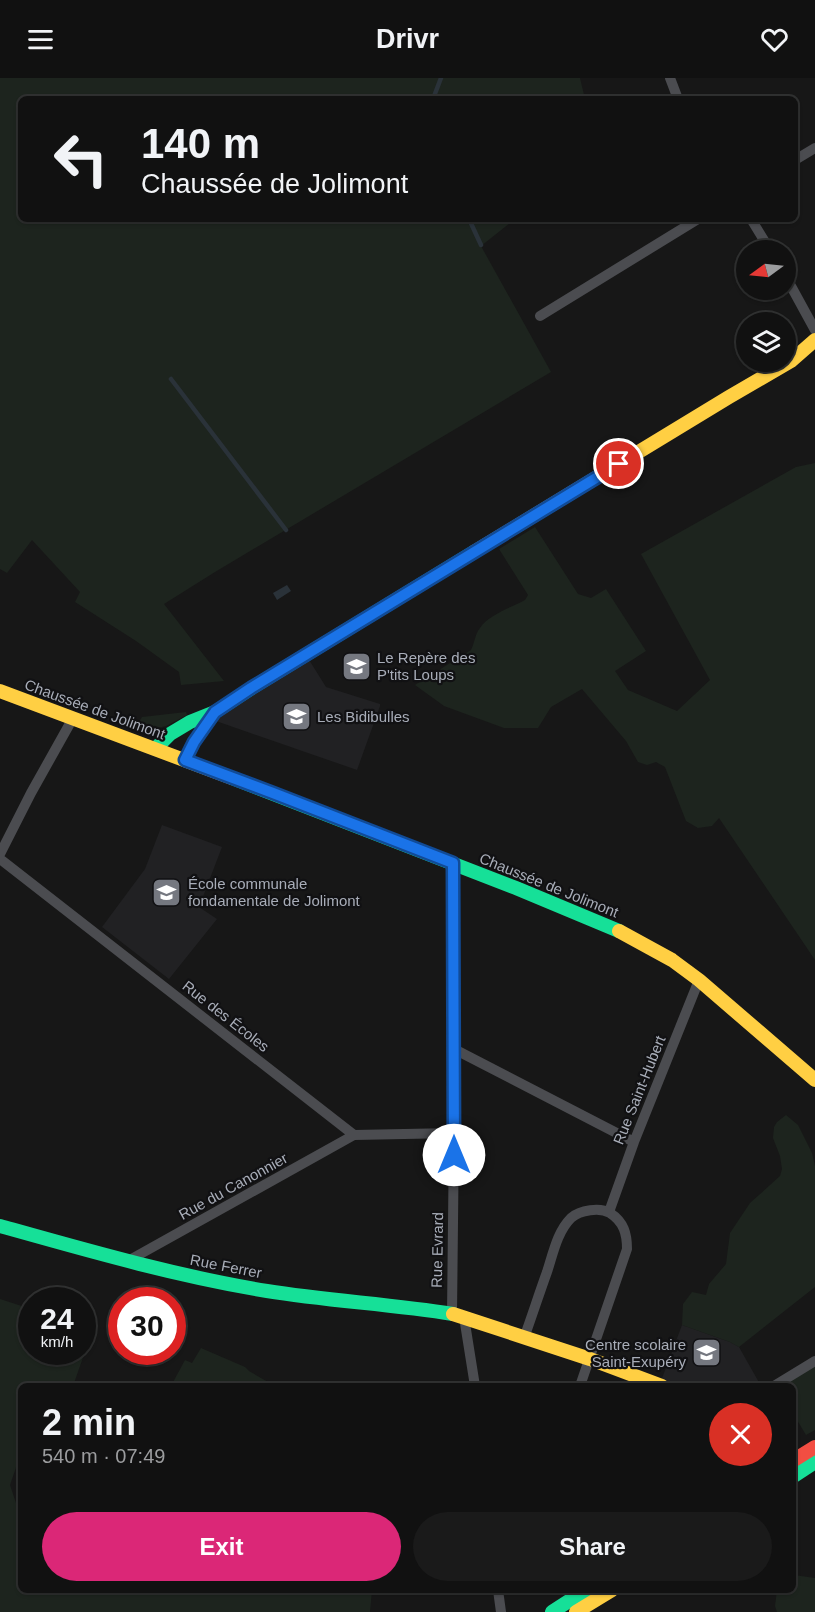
<!DOCTYPE html>
<meta charset="utf-8">
<style>
:root{--surface:#111;--page:#1a1a1a;--text:#f1f3f6;--muted:#9c9d9f;--line:#303131;--accent:#db2777}
body{margin:0;font-family:Helvetica,sans-serif;background:var(--page);color:var(--text);height:100vh;display:flex;flex-direction:column;font-size:22px;white-space:nowrap}
*{box-sizing:border-box;margin:0}
p{font-size:20px;color:var(--muted)}
.icon{flex:none;width:33px;height:33px;fill:none;stroke:currentColor;stroke-width:2;stroke-linecap:round;stroke-linejoin:round}
.map{position:relative;flex:1;overflow:hidden}
.side{position:absolute;left:18px;top:1305px;width:778px;height:210px;display:flex;flex-direction:column;background:var(--surface);border-radius:9px;box-shadow:0 2px 4px #0004,0 0 0 2px var(--line)}
.side>*{flex:none}
.hud{position:absolute;left:18px;top:18px;width:780px;height:126px;border-radius:9px;box-shadow:0 2px 4px #0004,0 0 0 2px var(--line);background:#111;color:var(--text);overflow:hidden}
.needle{width:39px;rotate:255deg}
.controls{position:absolute;left:736px;top:162px;display:grid;gap:12px}
.controls a{display:grid;place-items:center;width:60px;height:60px;border-radius:50%;background:var(--surface);box-shadow:0 2px 4px #0004,0 0 0 2px var(--line);font-size:30px}
.speed{position:absolute;left:18px;top:1209px;display:flex;gap:12px;font-size:30px;font-weight:700;text-align:center}
.speed>*{display:grid;place-content:center;width:78px;height:78px;border-radius:50%;background:var(--surface);box-shadow:0 2px 4px #0004,0 0 0 2px var(--line);line-height:1}
.speed small{font-size:15px;font-weight:400}
.speed .limit{border:9px solid #d22;background:#fff;color:#111}
.pin{position:absolute;display:grid;place-items:center;width:51px;height:51px;color:#fff;margin:-26px;border:3px solid #fff;border-radius:50%;box-shadow:0 2px 6px #0007}
.me{position:absolute;width:66px;margin:-33px;rotate:0deg;stroke-linejoin:round;filter:drop-shadow(0 0 4px #0008)}
.turn{display:flex;align-items:center;gap:21px;height:126px;padding:0 24px;font-size:27px}
.turn .icon{width:78px;height:78px;stroke-width:2.5}
.turn b{display:block;font-size:42px;line-height:51px}
.round{display:grid;place-items:center;flex:none;width:63px;height:63px;border-radius:32px;background:var(--page)}
.overview{display:flex;align-items:center;justify-content:space-between;height:102px;padding:0 24px}
h1{font-size:36px;font-weight:700;line-height:45px}
.action{display:flex;gap:12px;margin-top:auto;padding:12px 24px}
.action a{flex:1;height:69px;border-radius:36px;background:var(--accent);color:#fff;font-size:24px;font-weight:700;line-height:69px;text-align:center}
.action a+a{background:var(--page);color:var(--text)}
header{display:flex;justify-content:space-between;align-items:center;height:78px;padding:0 24px;background:var(--surface);font-size:27px;font-weight:700}
.map>svg:first-child{display:block}
.built{fill:#212123}
.green{fill:#1d241e}
.water{fill:#2a3239}
.lines{fill:none;stroke-linecap:round;stroke-linejoin:round}
.stream{stroke:#2a3239;stroke-width:4.5}
.street{stroke:#4b4c50;stroke-width:10}
.fast{stroke:#16e098;stroke-width:14}
.slow{stroke:#ffcf43;stroke-width:14}
.jam{stroke:#f24e42;stroke-width:14}
.route-casing{stroke:#114b97;stroke-width:15}
.route{stroke:#1a73e8;stroke-width:10}
.labels{text-anchor:middle;dominant-baseline:central;stroke-width:4.5;stroke-linejoin:round;paint-order:stroke}
.poi-label{font-size:15px;fill:#a8adb8;stroke:#111113;text-anchor:start}
.street-label{font-size:15px;fill:#a8adb8;stroke:#111113}
</style>
<header><svg class="icon" aria-label="menu" viewBox="0 0 24 24"><path d="M4 6h16M4 12h16M4 18h16"/></svg>Drivr<svg class="icon" aria-label="heart" viewBox="0 0 24 24"><path d="M12 20l-8-8c-3-5 5-10 8-4 3-6 11-1 8 4z"/></svg></header>
<div class="map">
<svg width="815" height="1534" viewBox="0 0 815 1534">
<rect width="100%" height="100%" fill="#171717"/>
<path class="built" d="M306,577L326,609L380,626V628L357,692L216,643L215,634Z
M162,747L222,769L199,829L217,841L169,901L102,849L145,791Z
M682,1247L730,1264L739,1269L761,1308H674L661,1303Z"/>
<path class="green" d="M0,0H580L585,21H21V141H515L481,168L551,294L215,494L164,526L224,603L181,607L179,594L136,563L75,524L80,514L32,462L7,495L0,491Z
M815,385V882L719,740L712,748L698,750L686,743L665,689L656,684L647,687L638,684L626,663L582,611L551,629L538,650H504L444,628L415,607L471,572C475,564 475,556 480,550C488,537 512,529 525,522L528,517L499,471L535,449L578,516L591,520L606,511L646,573L615,593L628,612L677,633L710,602L641,476L796,389Z
M186,634L187,637L166,648L158,650H154L139,644L142,639Z
M786,1037L798,1047L812,1075L815,1088V1209L739,1269L730,1264L682,1247L683,1226L692,1214L706,1217L709,1206L726,1186L730,1155L750,1125L780,1098L782,1091L780,1078L773,1060L774,1049L777,1044Z
M0,1221L31,1231L32,1274H82L83,1248L93,1251L73,1308H21V1375L10,1407L17,1428L21,1421V1512H372L370,1534H0Z
M201,1270L245,1289L249,1293L275,1308H171L185,1282L192,1285Z
M815,1283V1352L806,1357L794,1337V1308H775Z
M794,1497L815,1500V1534H777L775,1528L777,1512H794Z"/>
<path class="water" d="M287,507L291,513L277,522L273,515Z"/>
<g class="lines">
<path class="stream" d="M433,21L441,0
M469,141L481,167
M171,301L286,452"/>
<path class="street" d="M670,0L678,21
M795,82L815,70
M751,141L770,172
M786,199L815,252
M540,238L698,141
M185,682L194,664L215,634
M0,776L31,715L73,640
M0,781L354,1057L454,1055
M454,971L634,1064
M609,1134L634,1064L699,902
M126,1184L354,1057
M452,1236L454,1055L453,785
M464,1239L475,1308
M524,1260C532,1238 539,1216 547,1194C553,1176 557,1154 571,1140C580,1132 600,1129 610,1135C624,1144 627,1156 627,1171L581,1305L582,1308
M774,1308L815,1283
M498,1512L501,1534"/>
<path class="fast" d="M156,670L170,656L190,644L215,634L253,609L474,474
M232,700L516,810L619,853
M0,1148C89,1173 176,1198 267,1213C329,1223 391,1226 453,1236
M794,1398L815,1384
M552,1534L586,1512"/>
<path class="slow" d="M474,474L729,319L791,283L815,262
M0,613L232,700
M619,853L672,882L699,902L815,1002
M453,1236L590,1281L662,1308
M576,1534L612,1512"/>
<path class="jam" d="M794,1382L815,1369"/>
</g>
<g class="lines">
<defs>
<path id="route" d="M454,1077L453,785L273,715L185,682L194,664L215,634L251,610L619,386"/>
</defs>
<use href="#route" class="route-casing"/>
<use href="#route" class="route"/>
</g>
<defs>
<symbol id="school-square" viewBox="-11 -11 22 22"><rect x="-9" y="-9" width="18" height="18" rx="4" fill="#757880" stroke="#111113"/><path d="M0-5L7-2L0 1L-7-2ZM-4 1L0 2.5L4 1V4Q0 6-4 4Z" fill="#fff"/></symbol>
</defs>
<g fill-rule="evenodd">
<use href="#school-square" x="340" y="572" width="33" height="33"/>
<use href="#school-square" x="280" y="622" width="33" height="33"/>
<use href="#school-square" x="150" y="798" width="33" height="33"/>
<use href="#school-square" x="690" y="1258" width="33" height="33"/>
</g>
<g class="labels">
<g class="poi-label">
<text x="377" y="579">Le Repère des<tspan x="377" dy="17">P'tits Loups</tspan></text>
<text x="317" y="638">Les Bidibulles</text>
<text x="188" y="805">École communale<tspan x="188" dy="17">fondamentale de Jolimont</tspan></text>
<text x="686" y="1266" text-anchor="end">Centre scolaire<tspan x="686" dy="17">Saint-Exupéry</tspan></text>
</g>
<g class="street-label">
<text transform="translate(95 631) rotate(20)">Chaussée de Jolimont</text>
<text transform="translate(549 807) rotate(22)">Chaussée de Jolimont</text>
<text transform="translate(226 938) rotate(38)">Rue des Écoles</text>
<text transform="translate(639 1012) rotate(-68)">Rue Saint-Hubert</text>
<text transform="translate(233 1108) rotate(-29)">Rue du Canonnier</text>
<text transform="translate(437 1172) rotate(-89)">Rue Evrard</text>
<text transform="translate(226 1188) rotate(11)">Rue Ferrer</text>
</g>
</g>
</svg>
<div class="controls">
<a><svg class="needle" viewBox="-14 -14 28 28"><path d="M0-13l5 13h-10z" fill="#e53935"/><path d="M0 13l5-13h-10z" fill="#9c9d9f"/></svg></a>
<a><svg class="icon" aria-label="layers" viewBox="0 0 24 24"><path d="M12 4l9 5-9 5-9-5zM3 14l9 5 9-5"/></svg></a>
</div>
<div class="speed"><div>24<small>km/h</small></div><div class="limit">30</div></div>
<div class="pin" style="left:619px;top:386px;background:#d93025"><svg class="icon" aria-label="arrive" viewBox="0 0 24 24"><path d="M6 21V4h12l-3 4 3 4H6"/></svg></div>
<svg class="me" style="left:454px;top:1077px" viewBox="-20 -20 40 40"><circle r="19" fill="#fff"/><path d="M0-13L10 11 0 6-10 11z" fill="#1a73e8"/></svg>
<div class="hud">
<div class="turn"><svg class="icon" aria-label="left" viewBox="0 0 24 24"><path d="M17 20v-9H6M10 6l-5 5 5 5"/></svg><div><b>140 m</b>Chaussée de Jolimont</div></div>
</div>
<section class="side">
<div class="overview"><div><h1>2 min</h1><p>540 m · 07:49</p></div><a class="round" style="background:#d93025;color:#fff"><svg class="icon" aria-label="close" viewBox="0 0 24 24"><path d="M6 6l12 12M18 6L6 18"/></svg></a></div>
<div class="action"><a>Exit</a><a>Share</a></div>
</section>
</div>
